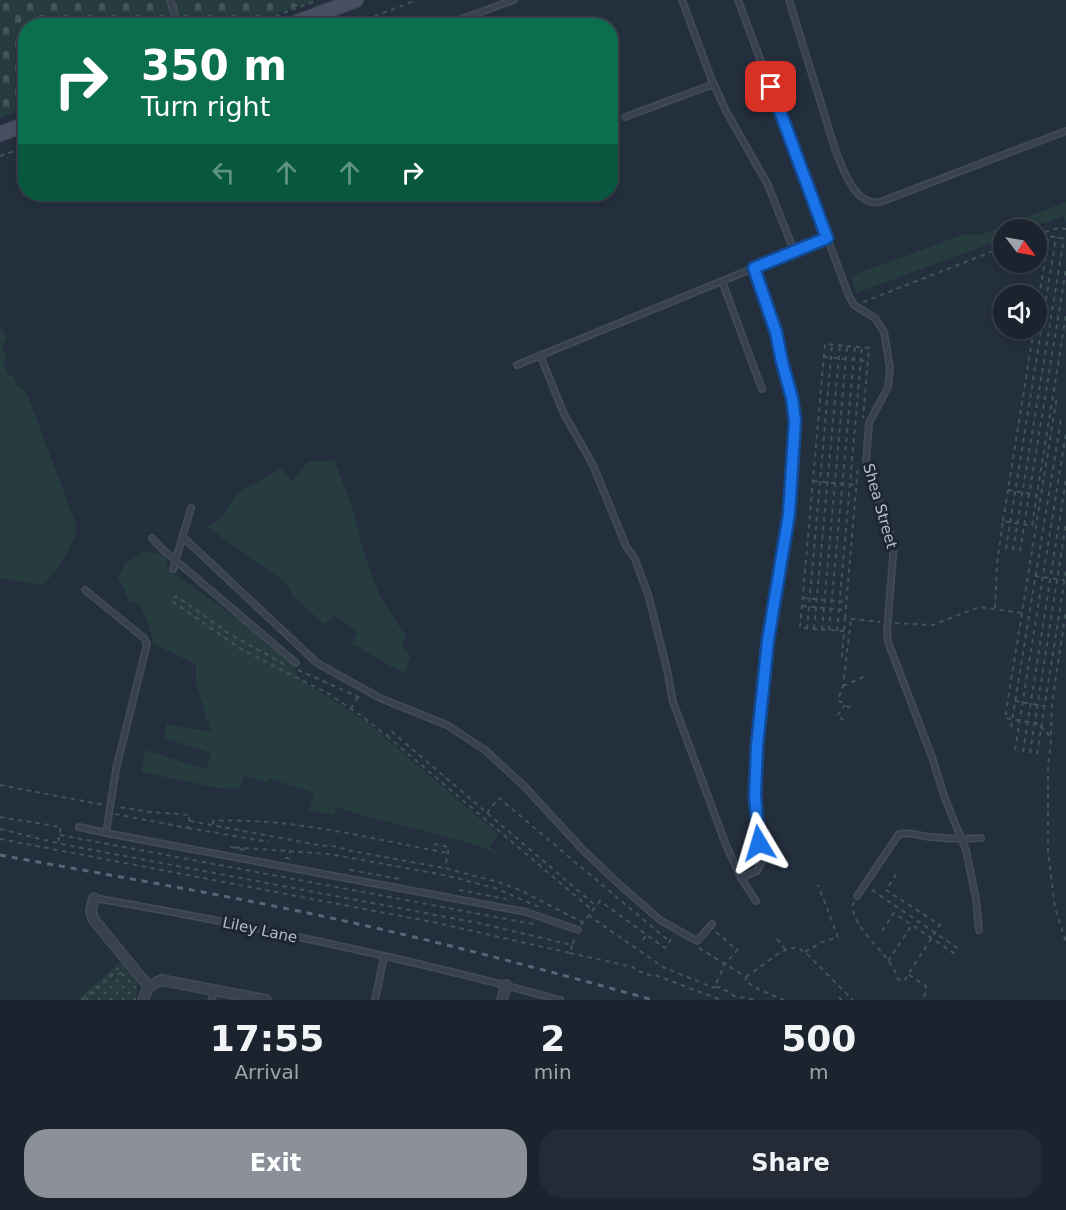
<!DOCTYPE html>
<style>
:root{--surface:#1b232e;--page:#242b36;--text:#f1f3f6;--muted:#a0a4aa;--line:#39404a;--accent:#8c9099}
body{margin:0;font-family:"DejaVu Sans",sans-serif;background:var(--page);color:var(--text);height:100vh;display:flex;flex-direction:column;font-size:22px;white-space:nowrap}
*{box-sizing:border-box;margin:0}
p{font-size:20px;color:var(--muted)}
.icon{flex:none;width:33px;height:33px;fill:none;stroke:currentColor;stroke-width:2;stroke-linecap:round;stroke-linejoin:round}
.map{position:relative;height:1000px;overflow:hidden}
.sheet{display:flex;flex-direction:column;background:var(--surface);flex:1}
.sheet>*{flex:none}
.banner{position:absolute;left:18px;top:18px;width:600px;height:183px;border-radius:24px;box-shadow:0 3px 9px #0003,0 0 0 2px var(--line);background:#0b6e4f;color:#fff;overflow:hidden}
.needle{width:39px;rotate:122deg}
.controls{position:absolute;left:993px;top:219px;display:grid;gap:12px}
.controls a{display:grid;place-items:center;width:54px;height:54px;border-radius:50%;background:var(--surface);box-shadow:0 3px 9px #0003,0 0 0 2px var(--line);font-size:30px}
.pin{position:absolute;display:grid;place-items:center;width:51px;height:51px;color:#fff;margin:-26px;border-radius:12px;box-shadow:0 3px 9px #0006}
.me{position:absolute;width:66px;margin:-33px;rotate:353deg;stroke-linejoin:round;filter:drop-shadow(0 0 4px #0008)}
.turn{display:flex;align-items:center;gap:21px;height:126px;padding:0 24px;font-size:27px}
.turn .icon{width:78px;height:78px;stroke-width:2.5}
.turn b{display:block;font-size:42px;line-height:51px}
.lanes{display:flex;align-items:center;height:57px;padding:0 24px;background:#0003;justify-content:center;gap:30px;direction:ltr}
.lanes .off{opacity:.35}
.eta{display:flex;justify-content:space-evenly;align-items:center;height:102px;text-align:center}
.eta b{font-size:36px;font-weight:600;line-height:42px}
.action{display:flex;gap:12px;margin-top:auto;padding:12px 24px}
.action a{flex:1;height:69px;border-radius:24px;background:var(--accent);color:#fff;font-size:24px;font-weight:600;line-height:69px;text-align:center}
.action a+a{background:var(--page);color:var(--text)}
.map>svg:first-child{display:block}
.grass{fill:#263c3f}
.cemetery{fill:url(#cemetery-stones)}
.park{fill:url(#park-dots)}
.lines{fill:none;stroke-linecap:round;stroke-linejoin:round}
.lane-casing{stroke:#414a57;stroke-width:8}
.street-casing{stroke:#414a57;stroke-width:12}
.secondary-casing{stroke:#414a57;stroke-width:16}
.path{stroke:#3f5557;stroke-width:2;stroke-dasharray:4.5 4.5;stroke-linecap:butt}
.lane{stroke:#38414e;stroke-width:4.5}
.street{stroke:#38414e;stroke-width:9}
.secondary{stroke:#465061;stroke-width:14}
.rail{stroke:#5a6575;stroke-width:3;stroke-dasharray:6 6;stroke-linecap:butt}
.route-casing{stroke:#114b97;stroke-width:15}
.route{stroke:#1a73e8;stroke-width:10}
.labels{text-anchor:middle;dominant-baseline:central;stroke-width:6;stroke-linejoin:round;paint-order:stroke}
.street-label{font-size:15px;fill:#b4bcc9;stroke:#1d2633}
</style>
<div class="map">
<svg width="1066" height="1000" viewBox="0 0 1066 1000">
<defs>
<pattern id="cemetery-stones" width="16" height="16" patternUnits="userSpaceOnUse" patternTransform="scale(1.5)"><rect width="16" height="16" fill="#263c3f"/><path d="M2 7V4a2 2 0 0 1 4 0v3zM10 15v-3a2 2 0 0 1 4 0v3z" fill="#435659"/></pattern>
<pattern id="park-dots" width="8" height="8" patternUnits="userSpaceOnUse" patternTransform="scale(1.5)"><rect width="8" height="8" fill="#263c3f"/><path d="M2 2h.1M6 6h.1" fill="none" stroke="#435659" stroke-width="1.8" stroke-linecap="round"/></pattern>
</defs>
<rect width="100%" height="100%" fill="#242f3e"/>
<path class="grass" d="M1066,202V223L1064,216L1028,229L1004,230L1003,239L856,293L851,276L965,234H983Z
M0,328L7,337L2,346L7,358L3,360L9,376L13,375L16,384L26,391L77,527C75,543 54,579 40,585L0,578Z
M334,460L352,506L364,554L380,596L406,637L402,647L411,656L405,674L352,644L357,632L335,616L324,624L294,597L285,582L207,527L221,518L236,494L282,468L292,481L308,462Z
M145,551L165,555L169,570L245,624L295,665L296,676L367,722L498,834L490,846L497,853C445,832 389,826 337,807L334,815L309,810L314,793L270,779L268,783L245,776L238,789L219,788L141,772L145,750L206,769L211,753L163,738L167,724L211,732L196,684V664L153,644L150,627L139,603L130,602L118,577L126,562Z"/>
<path class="cemetery" d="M0,0H315L247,25L26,26L25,109L0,118Z"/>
<path class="park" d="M120,962L137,983L136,1000H77Z"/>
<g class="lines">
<defs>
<path id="lane" d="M170,0L178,26
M682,0L711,78L726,111L768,185L794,251
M738,0L849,296L854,305L875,318L884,332L890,368L888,387L869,423L866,463L894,544L887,631L888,642L932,757L944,796L966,850L976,899L979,930
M789,0L836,152C844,171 855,206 880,202L1066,131
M442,26L514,0
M625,117L714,84
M722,281L762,389
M540,355L564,414L593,465L626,546L635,559L648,594L667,669L673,702L726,845L741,878L757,871L762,861L755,816L757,746L768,640L789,514L795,421L792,398L782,362L776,332L754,268
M517,365L827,238
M183,537L317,663L380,698L447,725L485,750L524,786L584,851L621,886L660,920L697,941L712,924
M152,538L161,548L296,663
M173,569L191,508
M79,827L106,833L116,769L147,644L144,638L85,590
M106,833L526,912L578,930
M741,878L756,901
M857,896L899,834C911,831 921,837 933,837C949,839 965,839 981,838
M94,898C250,925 407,958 560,1000
M212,1000L213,989
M375,1000L384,957"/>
<path id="street" d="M94,898L91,911L94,920L148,986
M143,1000L148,987L161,980L266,1000
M502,1000L506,985"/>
<path id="secondary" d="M287,26L356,0
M0,134L26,124"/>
</defs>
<use href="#lane" class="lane-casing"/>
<use href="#street" class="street-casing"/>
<use href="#secondary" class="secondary-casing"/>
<path class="path" d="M250,26L318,0
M349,26L417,0
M20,112L26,110
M0,156L26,147
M1036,235L1058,228L1066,229
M863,302L1004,247
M1036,315L1049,236L1066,239
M824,357L868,361
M813,481L856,485
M1008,490L1037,495
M1003,521L1034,328
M1032,525L1066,315
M1006,549L1056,237
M1013,550L1064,238
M1020,551L1066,269
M1035,576L1064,580
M803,598L846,602
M802,606L845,610
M995,608L997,564L1003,521L1033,526
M1022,613L1005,718L1041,724
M845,618L858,466
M895,623L933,625L979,607L1022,613L1057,396
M807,629L832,345
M814,629L840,345
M822,630L847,346
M829,630L855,346
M837,631L862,347
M844,631L800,628L825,344L869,348L863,418
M842,657L845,618L880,622
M284,664L231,635L176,596L172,601L241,649L329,694L363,717L387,736L391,731L595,905
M298,670L363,699
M843,686L868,675
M1015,701L1044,706
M850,708L838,700L843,686L851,619
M351,709L358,696
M844,720L837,716L845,705
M1011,727L1061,419
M1040,727L1047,731L1051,741L1048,767V850L1055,908L1066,942
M1051,735L1052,703L1066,610
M387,736L591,909
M1015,750L1066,433
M1023,752L1066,479
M1030,753L1066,523
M1037,754L1066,571
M0,785L104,805
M487,813L499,798L670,942
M115,814L188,828L190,815L151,812L119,807
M0,817L61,827L58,843
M190,821L324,846L329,845L352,851L444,868L498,882L520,890L582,922
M213,824V821C292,817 371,839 448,853
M188,828L269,842
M0,829L61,844L478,923L572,945L576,936
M60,835L538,925
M0,839L437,923L570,953L572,945
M434,844L449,847L445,868
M244,850L231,847L329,854L444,875L495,888L539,907L535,906
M285,858H289L290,850
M350,870L400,879
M459,890L506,899
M872,890L959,949
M854,902L852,907C858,936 890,952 898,979L904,981L940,925L886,890L899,870
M588,915L663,967L714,988L715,986
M581,925L600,901L665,948L674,935
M882,931L894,913L912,925
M716,932L737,950
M777,939L785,949
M643,940L646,935
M699,948L746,977L745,981L758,989L784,1000
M738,949L725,964L715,986L730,992L734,996L757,1000
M805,952L822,942L838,937L818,885
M570,953L633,967L635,970L652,976L655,975L721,1000
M888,961L912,925L955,954
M909,975L926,986L924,1000
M746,977L782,951L797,947L807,954L853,1000
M839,997L842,1000
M82,1000L113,974H120L123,971"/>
<use href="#lane" class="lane"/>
<use href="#street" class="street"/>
<use href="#secondary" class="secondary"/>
<path class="rail" d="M0,855C113,876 227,895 340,920C445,943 549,971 653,1000"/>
</g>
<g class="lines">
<defs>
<path id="route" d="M759,843L755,795L757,746L768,640L789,514L795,421L792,398L782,362L776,332L754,268L827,238L771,87"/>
</defs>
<use href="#route" class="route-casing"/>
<use href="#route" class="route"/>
</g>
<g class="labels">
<g class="street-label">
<text transform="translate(880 506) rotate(74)">Shea Street</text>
<text transform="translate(260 930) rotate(12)">Liley Lane</text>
</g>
</g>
</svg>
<div class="controls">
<a><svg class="needle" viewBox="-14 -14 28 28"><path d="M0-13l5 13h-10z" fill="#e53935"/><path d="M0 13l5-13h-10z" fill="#a0a4aa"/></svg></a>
<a><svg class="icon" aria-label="sound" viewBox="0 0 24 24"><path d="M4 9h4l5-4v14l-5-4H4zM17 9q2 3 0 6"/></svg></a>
</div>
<div class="pin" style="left:771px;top:87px;background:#d93025"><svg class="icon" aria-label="arrive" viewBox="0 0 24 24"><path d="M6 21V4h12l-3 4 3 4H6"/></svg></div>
<svg class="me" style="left:759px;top:843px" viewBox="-20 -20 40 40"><path d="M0-17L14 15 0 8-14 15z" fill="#1a73e8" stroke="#fff" stroke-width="4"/></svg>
<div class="banner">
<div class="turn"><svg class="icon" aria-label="right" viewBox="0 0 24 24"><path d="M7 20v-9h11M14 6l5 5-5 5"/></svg><div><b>350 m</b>Turn right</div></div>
<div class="lanes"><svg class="icon off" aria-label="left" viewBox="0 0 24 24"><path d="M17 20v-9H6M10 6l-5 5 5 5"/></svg><svg class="icon off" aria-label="ahead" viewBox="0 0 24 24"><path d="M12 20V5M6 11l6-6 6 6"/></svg><svg class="icon off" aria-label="ahead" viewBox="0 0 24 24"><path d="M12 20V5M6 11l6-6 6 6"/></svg><svg class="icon" aria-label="right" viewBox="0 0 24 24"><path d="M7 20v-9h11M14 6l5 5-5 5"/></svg></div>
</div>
</div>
<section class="sheet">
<div class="eta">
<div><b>17:55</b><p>Arrival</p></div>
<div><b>2</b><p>min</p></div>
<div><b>500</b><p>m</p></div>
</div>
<div class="action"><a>Exit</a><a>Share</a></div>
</section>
